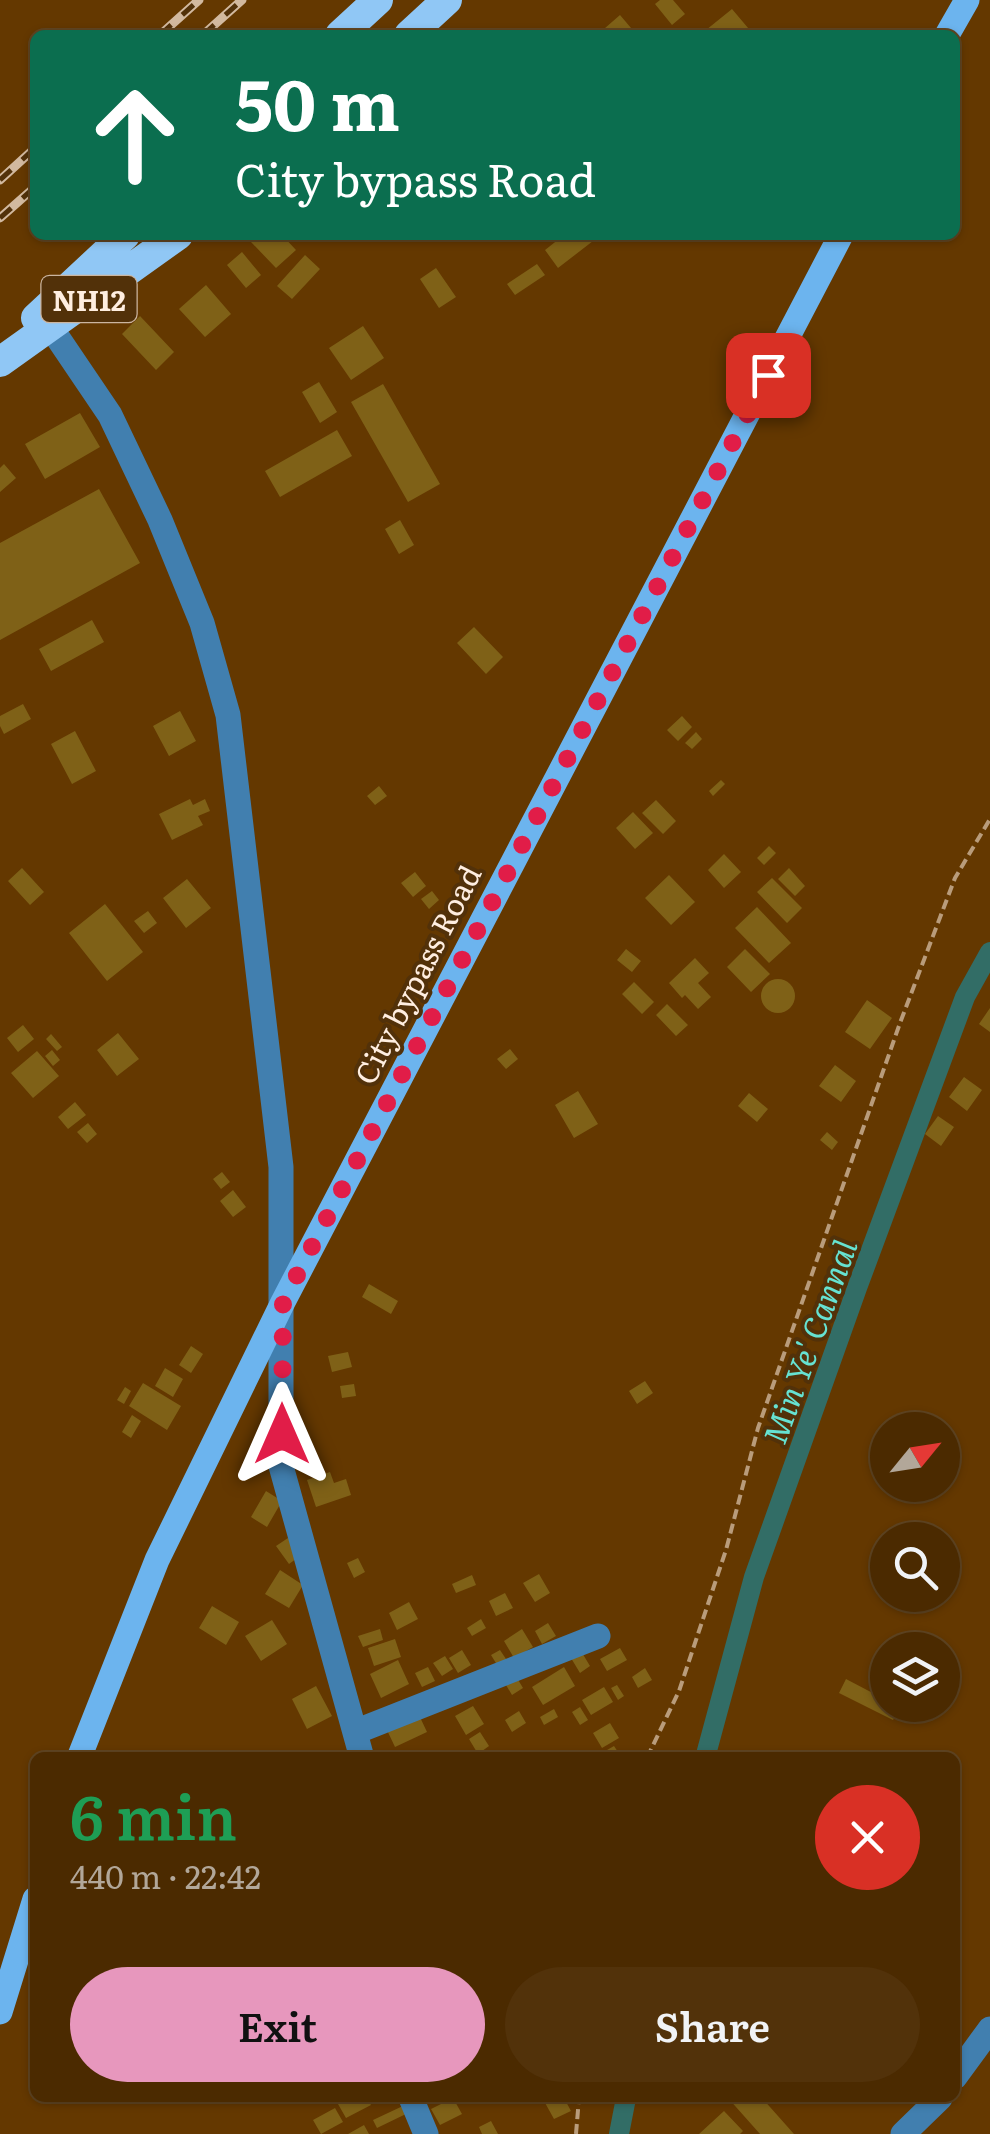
<!DOCTYPE html>
<meta charset="utf-8">
<style>
:root{--surface:#4b2a00;--page:#52320a;--text:#f1f3f6;--muted:#b2a799;--line:#624622;--accent:#e797bd}
body{margin:0;font-family:Literata,serif;background:var(--page);color:var(--text);height:100vh;display:flex;flex-direction:column;font-size:38px;white-space:nowrap}
*{box-sizing:border-box;margin:0}
p{font-size:32px;color:var(--muted)}
.icon{flex:none;width:55px;height:55px;fill:none;stroke:currentColor;stroke-width:2;stroke-linecap:round;stroke-linejoin:round}
.map{position:relative;flex:1;overflow:hidden}
.details{position:absolute;left:30px;top:1752px;width:930px;height:350px;display:flex;flex-direction:column;background:var(--surface);border-radius:15px;box-shadow:0 2px 8px #0004,0 0 0 2px var(--line)}
.details>*{flex:none}
.guide{position:absolute;left:30px;top:30px;width:930px;height:210px;border-radius:15px;box-shadow:0 2px 8px #0004,0 0 0 2px var(--line);background:#0b6e4f;color:#fff;overflow:hidden}
.needle{width:65px;rotate:60deg}
.buttons{position:absolute;left:870px;top:1412px;display:grid;gap:20px}
.buttons a{display:grid;place-items:center;width:90px;height:90px;border-radius:50%;background:var(--surface);box-shadow:0 2px 8px #0004,0 0 0 2px var(--line);font-size:50px}
.pin{position:absolute;display:grid;place-items:center;width:85px;height:85px;color:#fff;margin:-42px;border-radius:20px;box-shadow:0 5px 15px #0006}
.me{position:absolute;width:110px;margin:-55px;rotate:0deg;stroke-linejoin:round;filter:drop-shadow(0 0 8px #0008)}
.turn{display:flex;align-items:center;gap:35px;height:210px;padding:0 40px;font-size:45px}
.turn .icon{width:130px;height:130px;stroke-width:2.5}
.turn b{display:block;font-size:70px;line-height:85px}
.round{display:grid;place-items:center;flex:none;width:105px;height:105px;border-radius:52px;background:var(--page)}
.head{display:flex;align-items:center;justify-content:space-between;height:170px;padding:0 40px}
h1{font-size:60px;font-weight:600;line-height:75px;color:#1e9e55}
.action{display:flex;gap:20px;margin-top:auto;padding:20px 40px}
.action a{flex:1;height:115px;border-radius:60px;background:var(--accent);color:#111;font-size:40px;font-weight:600;line-height:115px;text-align:center}
.action a+a{background:var(--page);color:var(--text)}
.map>svg:first-child{display:block}
.lines{fill:none;stroke-linecap:round;stroke-linejoin:round}
.canal{stroke:#326d66;stroke-width:20}
.building{fill:#7f6117}
.path{stroke:#b99c7b;stroke-width:4;stroke-dasharray:10 5;stroke-linecap:butt}
.minor{stroke:#417faf;stroke-width:25}
.major{stroke:#6cb4ee;stroke-width:25}
.highway{stroke:#90c7f5;stroke-width:30}
.rail-casing{stroke:#d2b99f;stroke-width:9}
.rail{stroke:#523109;stroke-width:5;stroke-dasharray:15;stroke-linecap:butt}
.route{stroke:#e11d48;stroke-width:18;stroke-dasharray:0 32.4}
.labels{text-anchor:middle;dominant-baseline:central;stroke-width:8;stroke-linejoin:round;paint-order:stroke}
.shield{fill:#523109;stroke:#cbb5a0;stroke-width:2.5}
.shield-label{font-size:28px;font-weight:bold;fill:#ffeee0}
.street-label{font-size:30px;fill:#ffeee0;stroke:#523109}
.water-label{font-size:32px;font-style:italic;fill:#66e2d2;stroke:#523109}
</style>
<div class="map">
<svg width="990" height="2134" viewBox="0 0 990 2134">
<rect width="100%" height="100%" fill="#643800"/>
<g class="lines">
<path class="canal" d="M705,1758L754,1577L857,1288L965,997L990,952
M619,2134L626,2098"/>
</g>
<path class="building" d="M660,0H673L685,14L672,25L655,4Z
M732,9L754,35H710L706,30Z
M620,15L637,35H597Z
M258,235H282L296,250L276,268L251,242Z
M564,235H588L593,241L558,268L545,250Z
M242,252L261,275L246,288L227,265Z
M305,255L320,269L292,299L277,286Z
M537,264L545,275L515,295L507,284Z
M436,268L456,297L439,308L420,279Z
M206,285L231,314L205,337L179,309Z
M140,316L174,352L156,370L122,334Z
M363,326L384,358L351,380L329,348Z
M319,382L337,412L320,423L302,392Z
M383,384L440,484L408,502L351,402Z
M80,413L100,447L45,479L25,444Z
M337,430L352,456L280,497L265,471Z
M4,464L16,478L0,492V468Z
M99,489L140,563L0,640V543Z
M400,520L414,545L399,554L385,529Z
M92,620L104,642L51,671L39,649Z
M474,627L503,657L486,674L457,643Z
M23,704L31,719L4,734L0,726V716Z
M180,711L196,741L169,756L153,726Z
M682,716L692,727L678,741L667,730Z
M75,731L96,771L72,784L51,744Z
M696,732L702,739L692,749L685,743Z
M721,780L725,784L713,796L709,791Z
M379,786L387,796L375,805L367,796Z
M190,799L193,805L205,799L210,811L198,816L203,825L172,840L159,814Z
M656,800L676,821L663,834L642,813Z
M633,812L653,833L635,849L616,828Z
M769,846L776,853L764,865L757,858Z
M724,854L741,872L724,888L708,870Z
M22,868L44,892L30,905L8,881Z
M789,868L805,886L795,896L778,879Z
M415,872L426,886L413,897L401,883Z
M669,875L695,902L671,925L645,898Z
M772,878L802,908L787,923L757,892Z
M187,879L211,908L186,928L163,898Z
M432,891L439,900L429,909L421,899Z
M105,904L143,952L107,981L69,933Z
M757,907L791,943L769,963L735,928Z
M148,911L157,923L144,933L134,921Z
M626,949L641,961L632,972L617,960Z
M745,949L770,974L751,992L727,967Z
M695,958L709,973L698,983L711,997L698,1009L685,995L682,998L669,983Z
M761 996a17 17 0 1 1 34 0a17 17 0 1 1-34 0Z
M634,982L654,1002L642,1014L622,994Z
M867,1000L892,1018L870,1049L845,1032Z
M667,1004L688,1025L676,1036L656,1015Z
M990,1008V1032L979,1024Z
M23,1025L34,1039L18,1052L7,1038Z
M118,1033L139,1059L117,1076L97,1050Z
M51,1034L62,1047L57,1051L46,1039Z
M510,1049L518,1059L506,1069L497,1059Z
M52,1050L60,1060L53,1066L45,1056Z
M37,1051L59,1076L33,1098L11,1073Z
M835,1065L856,1081L841,1102L819,1086Z
M964,1077L982,1090L967,1111L949,1097Z
M578,1091L598,1124L574,1138L555,1105Z
M749,1093L768,1109L757,1122L738,1106Z
M75,1102L86,1115L68,1129L58,1117Z
M938,1116L954,1127L941,1146L925,1134Z
M88,1123L97,1134L87,1143L77,1132Z
M827,1132L838,1142L832,1150L820,1140Z
M222,1172L230,1182L221,1189L213,1179Z
M233,1190L246,1207L233,1217L220,1201Z
M369,1284L398,1301L391,1314L362,1297Z
M191,1346L203,1354L191,1373L179,1365Z
M348,1352L352,1367L332,1372L328,1356Z
M165,1368L183,1379L173,1397L155,1386Z
M645,1381L653,1393L637,1404L629,1391Z
M143,1383L181,1406L167,1430L129,1406Z
M354,1384L356,1396L342,1398L340,1386Z
M125,1387L131,1391L124,1404L117,1400Z
M132,1415L141,1421L131,1438L122,1432Z
M330,1472L334,1483L346,1479L351,1495L316,1507L307,1480Z
M266,1491L282,1501L267,1527L251,1517Z
M288,1538L300,1556L289,1564L276,1546Z
M358,1558L365,1572L354,1578L347,1563Z
M280,1570L303,1585L289,1608L265,1594Z
M539,1574L550,1593L535,1602L523,1583Z
M472,1575L476,1585L456,1593L452,1584Z
M505,1593L513,1608L496,1616L489,1601Z
M409,1602L418,1619L397,1630L389,1613Z
M212,1606L239,1622L226,1645L199,1628Z
M481,1619L486,1628L472,1636L467,1628Z
M272,1620L287,1644L261,1661L245,1636Z
M548,1623L556,1636L542,1644L535,1631Z
M380,1629L383,1640L363,1647L358,1636Z
M522,1629L533,1647L514,1658L504,1641Z
M395,1639L401,1657L374,1666L368,1648Z
M620,1648L627,1660L607,1671L600,1659Z
M462,1650L471,1665L458,1673L449,1658Z
M500,1650L508,1662L499,1668L491,1655Z
M581,1651L590,1666L580,1673L571,1658Z
M445,1656L453,1669L442,1676L433,1663Z
M398,1660L409,1684L381,1698L370,1674Z
M428,1667L435,1681L422,1687L415,1673Z
M564,1667L575,1686L543,1705L532,1687Z
M645,1668L652,1680L638,1688L632,1677Z
M514,1673L523,1688L512,1695L503,1680Z
M846,1679L888,1701V1705L900,1707L893,1720L839,1693Z
M617,1685L624,1696L618,1700L611,1688Z
M316,1686L332,1716L307,1729L292,1699Z
M604,1687L613,1702L591,1715L582,1700Z
M473,1706L484,1724L466,1735L455,1716Z
M580,1707L588,1720L580,1725L572,1712Z
M554,1709L558,1717L544,1725L540,1717Z
M519,1711L526,1723L512,1732L505,1720Z
M418,1713L427,1732L395,1747L386,1728Z
M610,1723L619,1738L602,1748L593,1733Z
M480,1732L489,1746L478,1754L469,1739Z
M614,1746L622,1758H601L600,1754Z
M350,2098H367L371,2105L346,2118L338,2104Z
M453,2098L462,2114L440,2125L431,2109Z
M550,2098H564L571,2111L554,2119L544,2101Z
M728,2098H762L794,2134H760Z
M405,2105L408,2113L377,2128L373,2120Z
M335,2108L343,2122L321,2134L313,2120Z
M724,2111L743,2131L740,2134H699Z
M491,2121L498,2134H482L479,2127Z
M364,2125L369,2134H348Z"/>
<g class="lines">
<path class="path" d="M647,1758L679,1691L726,1550L758,1428L900,1023L955,878L990,819
M576,2134L579,2098"/>
<path class="minor" d="M41,313L110,415L160,520L202,623L228,715L281,1167V1466L362,1758
M355,1732L598,1636
M955,2077L990,2029
M411,2098L426,2134
M903,2134L940,2098"/>
<path class="major" d="M947,35L967,0
M79,1758L157,1560L283,1302L841,235
M0,2012L35,1899"/>
<path class="highway" d="M340,35L378,0
M409,35L447,0
M36,318L125,235
M0,362L178,235"/>
<defs>
<path id="rail" d="M160,35L199,0
M203,35L242,0
M0,180L35,148
M0,218L35,187"/>
</defs>
<use href="#rail" class="rail-casing"/>
<use href="#rail" class="rail"/>
</g>
<g class="lines">
<path class="route" d="M282,1434L283,1302L768,375"/>
</g>
<g class="labels">
<rect class="shield" x="41.5" y="276" width="95" height="46" rx="8"/>
<g class="shield-label">
<text x="89" y="299">NH12</text>
</g>
<g class="street-label">
<text transform="translate(416 974) rotate(-63)">City bypass Road</text>
</g>
<g class="water-label">
<text transform="translate(808 1341) rotate(-70)">Min Ye' Cannal</text>
</g>
</g>
</svg>
<div class="buttons">
<a><svg class="needle" viewBox="-14 -14 28 28"><path d="M0-13l5 13h-10z" fill="#e53935"/><path d="M0 13l5-13h-10z" fill="#b2a799"/></svg></a>
<a><svg class="icon" aria-label="search" viewBox="0 0 24 24"><circle cx="10" cy="10" r="6"/><path d="M15 15l6 6"/></svg></a>
<a><svg class="icon" aria-label="layers" viewBox="0 0 24 24"><path d="M12 4l9 5-9 5-9-5zM3 14l9 5 9-5"/></svg></a>
</div>
<div class="pin" style="left:768px;top:375px;background:#d93025"><svg class="icon" aria-label="arrive" viewBox="0 0 24 24"><path d="M6 21V4h12l-3 4 3 4H6"/></svg></div>
<svg class="me" style="left:282px;top:1434px" viewBox="-20 -20 40 40"><path d="M0-17L14 15 0 8-14 15z" fill="#e11d48" stroke="#fff" stroke-width="4"/></svg>
<div class="guide">
<div class="turn"><svg class="icon" aria-label="ahead" viewBox="0 0 24 24"><path d="M12 20V5M6 11l6-6 6 6"/></svg><div><b>50 m</b>City bypass Road</div></div>
</div>
<section class="details">
<div class="head"><div><h1>6 min</h1><p>440 m · 22:42</p></div><a class="round" style="background:#d93025;color:#fff"><svg class="icon" aria-label="close" viewBox="0 0 24 24"><path d="M6 6l12 12M18 6L6 18"/></svg></a></div>
<div class="action"><a>Exit</a><a>Share</a></div>
</section>
</div>
